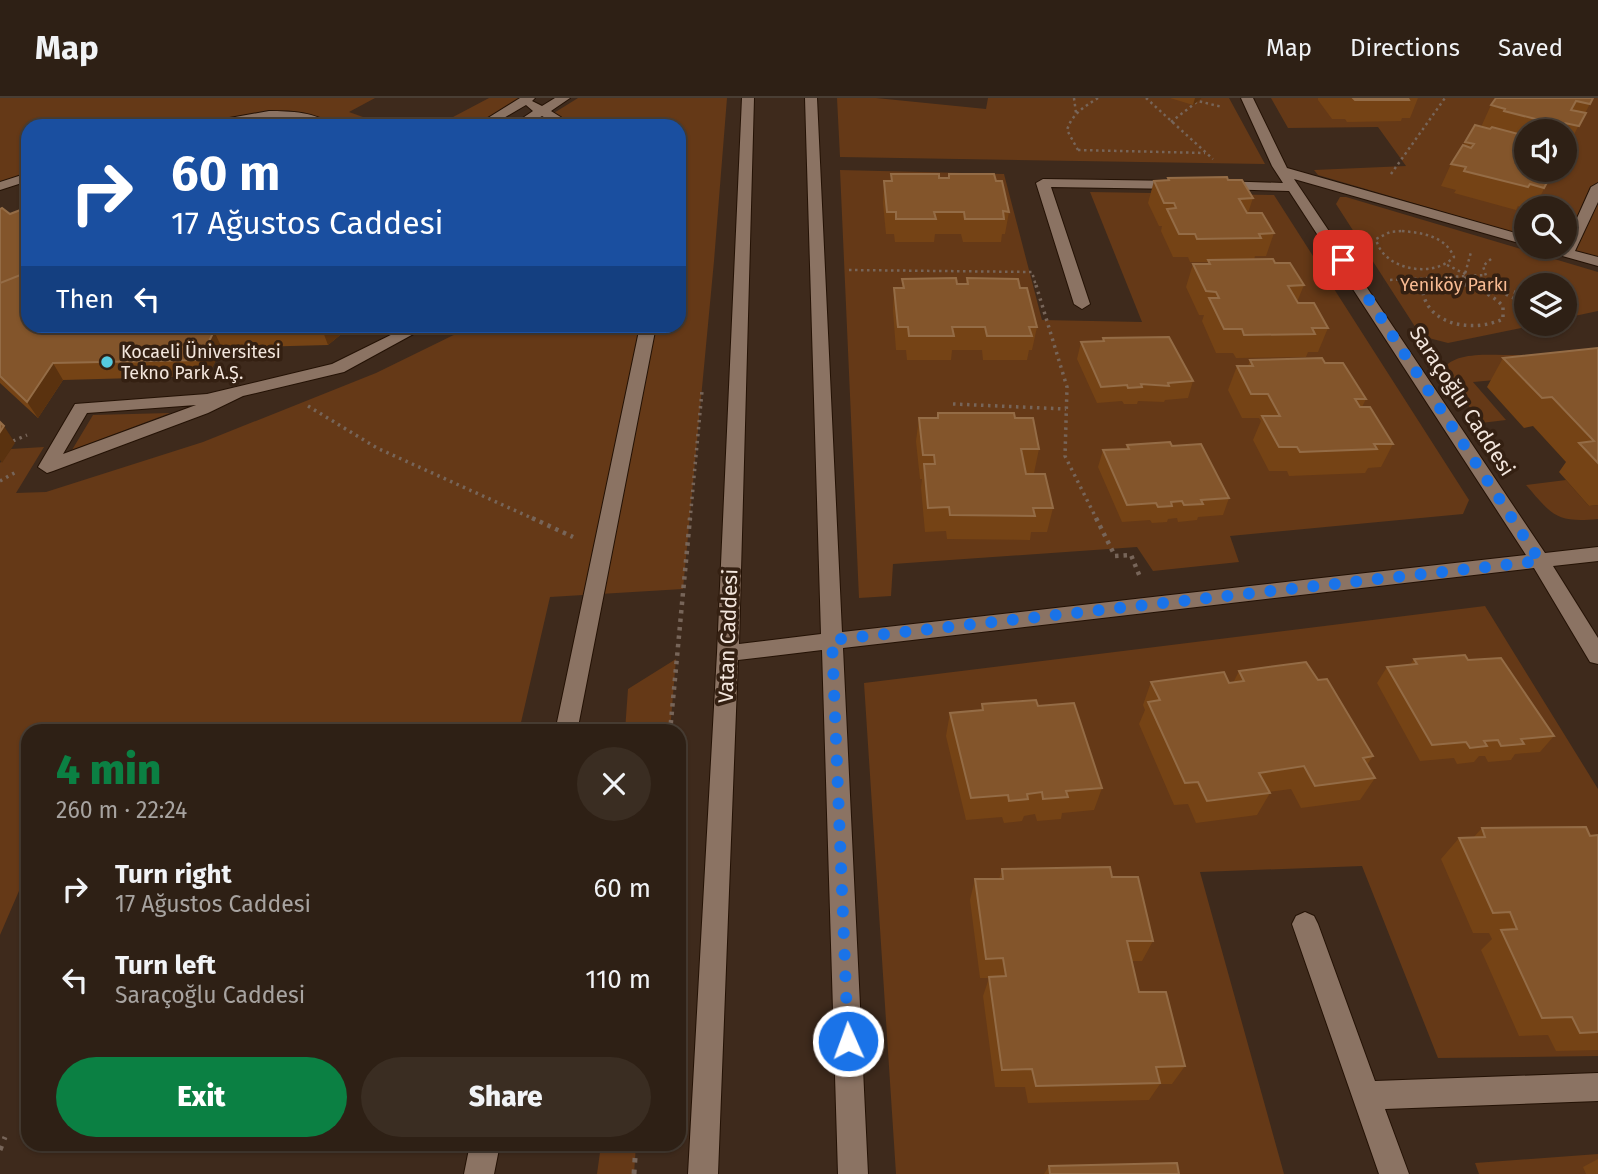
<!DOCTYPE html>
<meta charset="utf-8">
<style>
:root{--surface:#2e2015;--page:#3a2d22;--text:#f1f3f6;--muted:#a7a3a0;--line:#493e34;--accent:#0b8043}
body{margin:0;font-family:"Fira Sans",sans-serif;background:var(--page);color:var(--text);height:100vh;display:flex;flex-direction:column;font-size:26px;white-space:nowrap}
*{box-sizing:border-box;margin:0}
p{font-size:23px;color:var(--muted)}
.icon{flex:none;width:38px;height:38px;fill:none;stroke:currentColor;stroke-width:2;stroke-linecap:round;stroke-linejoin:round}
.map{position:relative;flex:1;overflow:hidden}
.details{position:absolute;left:21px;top:626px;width:665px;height:427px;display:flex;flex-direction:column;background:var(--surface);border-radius:21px;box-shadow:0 2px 5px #0004,0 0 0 2px var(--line)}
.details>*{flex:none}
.banner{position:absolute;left:21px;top:21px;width:665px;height:214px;border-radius:21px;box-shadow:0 2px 5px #0004,0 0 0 2px var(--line);background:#1a4fa0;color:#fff;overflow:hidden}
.fabs{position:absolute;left:1514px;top:21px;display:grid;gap:14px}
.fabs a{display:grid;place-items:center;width:63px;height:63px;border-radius:50%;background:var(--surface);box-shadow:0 2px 5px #0004,0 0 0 2px var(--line);font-size:35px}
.pin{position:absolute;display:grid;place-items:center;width:60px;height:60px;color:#fff;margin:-30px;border-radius:14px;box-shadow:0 4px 10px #0006}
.me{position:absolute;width:77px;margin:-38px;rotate:358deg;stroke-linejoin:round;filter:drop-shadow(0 0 5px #0008)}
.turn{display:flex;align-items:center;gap:24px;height:147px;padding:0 35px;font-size:32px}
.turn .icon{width:91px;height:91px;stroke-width:2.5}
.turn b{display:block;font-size:49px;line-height:60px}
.then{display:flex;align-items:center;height:66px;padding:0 35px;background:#0003;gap:14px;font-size:26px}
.round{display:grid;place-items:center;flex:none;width:74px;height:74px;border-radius:37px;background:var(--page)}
.summary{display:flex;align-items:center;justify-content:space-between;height:119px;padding:0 35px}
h1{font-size:42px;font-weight:800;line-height:52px;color:var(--accent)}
.cta{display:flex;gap:14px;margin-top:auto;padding:14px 35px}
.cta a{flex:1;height:80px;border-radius:42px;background:var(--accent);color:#fff;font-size:28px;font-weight:800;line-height:80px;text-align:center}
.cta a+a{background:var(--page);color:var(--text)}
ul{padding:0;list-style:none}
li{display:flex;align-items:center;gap:21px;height:91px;padding:0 35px}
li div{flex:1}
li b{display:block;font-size:26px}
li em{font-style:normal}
header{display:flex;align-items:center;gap:42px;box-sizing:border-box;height:98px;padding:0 35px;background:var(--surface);border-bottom:2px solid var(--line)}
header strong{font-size:33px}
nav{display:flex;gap:38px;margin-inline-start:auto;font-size:24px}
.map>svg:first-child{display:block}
.green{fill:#653917;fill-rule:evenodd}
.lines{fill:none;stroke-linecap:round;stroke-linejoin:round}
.minor-casing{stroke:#241205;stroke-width:2}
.path-far3{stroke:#776559;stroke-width:2.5;stroke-dasharray:2.5 3.5;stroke-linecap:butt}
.path-far2{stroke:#776559;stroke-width:3.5;stroke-dasharray:2.5 4.5;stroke-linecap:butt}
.path-far1{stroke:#776559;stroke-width:4.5;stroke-dasharray:3.5 5;stroke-linecap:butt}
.path{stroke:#776559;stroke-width:5;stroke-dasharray:4.5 7;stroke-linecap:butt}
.minor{fill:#8b7363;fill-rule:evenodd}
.wall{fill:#754315}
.shaded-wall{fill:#5a320f}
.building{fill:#83552b;stroke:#946c46;stroke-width:2}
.route{stroke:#1a73e8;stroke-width:12;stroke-dasharray:0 21.6}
.poi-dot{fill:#55cadf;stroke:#342012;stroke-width:2.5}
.labels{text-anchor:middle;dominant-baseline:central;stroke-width:7;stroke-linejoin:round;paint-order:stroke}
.far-park-label{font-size:18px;fill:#f8bb93;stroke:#342012}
.far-poi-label{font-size:18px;fill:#f3e6dd;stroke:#342012;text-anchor:start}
.street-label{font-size:21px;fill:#f3e6dd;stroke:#342012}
</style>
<header>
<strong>Map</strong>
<nav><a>Map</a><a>Directions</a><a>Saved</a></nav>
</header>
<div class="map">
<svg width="1598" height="1076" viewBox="0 0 1598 1076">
<rect width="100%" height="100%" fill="#3e2a1c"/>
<path class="green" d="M0,0H375L349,14L388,28H327L281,16L209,28H28V78L0,87Z
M489,0H529L481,28H436Z
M578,0H727L714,163L683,491L550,499L519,633L28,634V786H22L0,837V365L11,351L44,349L16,395L46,394L203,344L376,275L472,228H679V28H533Z
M837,0H876L986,11L988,0H1229L1265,66L840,59Z
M1271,0H1598V159L1563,149L1564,110H1526V138L1318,77L1314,72L1406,68L1378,29L1288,30ZM1526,33H1564V72H1526Z
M840,72L1004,76L1042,222L1142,224L1090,94L1274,97L1469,402L1463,416L1230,438L1239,464L1153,473L1137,449L893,466L891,498L859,500Z
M1340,99H1346L1598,174V213L1565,220L1564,187H1526V226H1540L1448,245L1421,238L1336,106Z
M1519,257L1540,278L1473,284L1506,322L1481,325L1443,272C1454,251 1499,258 1519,257Z
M170,315L72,352L93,317Z
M1566,382L1589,408L1598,407V421C1556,425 1552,417 1526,387Z
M1485,508L1598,691V958L1438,960L1362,768L1200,774L1284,1076H896L864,585Z
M676,561L670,633H625L628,591Z
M601,1047H636L634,1076H597Z
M1598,1056V1076H1479L1475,1065Z"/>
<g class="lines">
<defs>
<path id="minor" d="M520,0H535L532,3L542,8L555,0H570L551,13L575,28H560L542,18L526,28H511L533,13L526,7L490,28H475Z
M742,0H754L739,546L821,536L805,0H817L842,534L1526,457L1289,93L1218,91L1211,87L1218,83L1283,85L1272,68L1241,0H1253L1287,70L1526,138V147L1294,81L1545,455L1598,449V463L1553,468L1598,540V566L1590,564L1534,470L843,550L868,1076H838L822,552L738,562L718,1076H688L717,555Z
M269,13C290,13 317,14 333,28H316L284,20L203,28L224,21Z
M28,75V83L0,92V84Z
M1043,81L1179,83L1186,87L1179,91L1051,89L1090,206L1082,211L1074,206L1036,85Z
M1598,85V104L1575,153L1598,159V168L1541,152L1539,149H1564L1591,89Z
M409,228H428L344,274L243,298L208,315L53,373L47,375L38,369L75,306L207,296L332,266ZM196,307L63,356L87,315Z
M640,228H656L577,634H555Z
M1305,814L1314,818L1318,826L1375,983L1598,975V1003L1385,1011L1409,1076H1379L1292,826L1296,818Z
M470,1046H500L494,1076H464Z"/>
</defs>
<use href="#minor" class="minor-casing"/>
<path class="path-far3" d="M1074,0L1076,15
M1146,0L1213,61
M1171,24L1198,3L1222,9
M1078,52L1205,55
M1078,52L1067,32C1072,16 1084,9 1098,0
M1391,76L1445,0
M1402,133C1423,135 1445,138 1454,159C1433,181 1383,172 1376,141L1390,134Z
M1491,161L1483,168L1487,181L1497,188
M1447,167L1490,188
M849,172L1032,174L1036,188
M1390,182L1485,177
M1466,187L1465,176L1471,154
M1435,188L1449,185L1469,188"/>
<path class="path-far2" d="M1036,187L1067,289L1065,358L1097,422
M1442,187L1428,190L1423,195C1430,229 1476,234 1503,221V208C1491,196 1478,190 1461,187
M1487,187L1526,206
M1494,187L1526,198
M953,306L1066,311
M308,308L377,350L536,422
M13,343L27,337
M0,383L16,374
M690,422L702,293"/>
<path class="path-far1" d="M532,420L573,439
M1096,420L1115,458L1131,457L1140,479
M670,634L690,420"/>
<path class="path" d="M0,1052L5,1039
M634,1076L636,1046"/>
<use href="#minor" class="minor"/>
</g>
<path class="wall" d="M1170,0H1202L1193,7Z
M1318,0H1418L1410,20H1402L1401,23L1347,24L1345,21H1332L1318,2Z
M1593,0L1567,50H1565L1564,51V33H1526V72H1554L1534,110L1526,111L1518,108L1516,112L1454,95L1456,92L1441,88L1451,66L1465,44L1481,29L1491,7Z
M891,76L948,80L949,76L996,83L1009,114L1005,136H1002L1001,144H963L961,136H935L934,144H895L894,136H886L883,105L884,83H891Z
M1168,80L1228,82L1253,100L1248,115L1274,135L1266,158H1255L1254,162L1275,165L1304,187L1297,204L1328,230L1318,254H1308L1306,259L1236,260L1233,255H1216L1202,223L1204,217H1199L1186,189L1193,166H1207L1208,164H1190L1188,159H1173L1161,133L1162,128H1159L1148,105L1154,83L1167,82Z
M0,111L10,116L28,228H367L350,229L328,247L222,250L208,278L63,282L38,320L0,285Z
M967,180L1020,190L1037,229L1032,252H1029L1027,262H983L982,252H952L951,262H907L906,252H896L893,213L894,190H902V181L966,186Z
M1103,240L1193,283L1188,300L1165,302L1164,304L1138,303L1137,306H1124L1122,303L1097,305L1077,261L1081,244L1102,243Z
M1598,250V407L1589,408L1559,374L1566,364L1533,328L1524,330L1487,289L1503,260Z
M1250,262L1325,265L1366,301L1362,309L1393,346L1381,369L1368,370L1365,375L1289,378L1287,373H1269L1253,342L1261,323L1259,320H1242L1228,292L1237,268H1248Z
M938,315L1015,320L1039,351L1034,375H1026L1053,410L1047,434H1031L1030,442L947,441L946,433L925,434L921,390L922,381H920L916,343L919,320H937Z
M1127,347L1172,348L1229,400L1223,417L1198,419L1197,422L1178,424L1177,420L1168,421L1167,424L1152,425L1150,422L1122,424L1098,369L1103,352L1126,351Z
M1414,561L1468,562L1554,638L1540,654L1515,656L1511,662L1488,664L1485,658H1479L1474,664L1457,666L1454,660L1420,663L1377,585L1387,569L1410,567Z
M1239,573L1318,582L1373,658L1367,667L1375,680L1360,702L1301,710L1291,691L1269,694L1270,695L1257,717L1196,725L1188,706L1174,707L1139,626L1145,612L1143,607L1151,584L1229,585H1233Z
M982,606L1038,608L1102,690L1094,712L1062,715L1061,721L1037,723L1035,716L1024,718L1022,723L1004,725L1002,719L966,722L946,638L950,615L981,612Z
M1482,730L1598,737V952L1556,953L1548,937L1519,938L1481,852L1492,841L1489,835H1473L1441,761L1459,740H1473Z
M1002,771L1112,779L1153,843L1142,863H1131L1139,894L1185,968L1172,986H1160L1149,1002L1028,1005L1025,989H995L983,898L989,880H980L970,802L975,781H999Z
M1598,1061V1076H1586L1583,1069Z
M1049,1068L1179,1076H1044Z"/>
<path class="shaded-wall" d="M1195,0H1202L1193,7Z
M326,228H350V229L328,247L322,231Z
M214,233L222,250L208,278L200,262Z
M53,265L63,282L38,320L27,304Z
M4,328L15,345L2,365L0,362V334Z"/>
<path class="building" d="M1353,0H1408L1409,2H1355Z
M1496,0H1593L1590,6L1576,3L1571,12L1586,15L1579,28L1565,25L1563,28L1504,13L1505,11L1491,7Z
M1475,27L1490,31L1492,29L1526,38V72H1541L1552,75L1544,90L1530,86L1528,89L1464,73L1466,69L1451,66L1463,47L1471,50L1474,46L1465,44Z
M891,76H939V80H949V76H994L996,83H1002L1009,114L1003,113L1004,121H965L964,114H934L936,121H896V114H887L884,83H892Z
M1227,79L1228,82H1242L1253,100L1239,101L1247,115H1262L1274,135L1259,136L1261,140L1197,141L1195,136H1179L1167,111L1176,110L1174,105H1164L1154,83L1169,82L1168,80Z
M28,109V174L0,185V111L2,110L10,116Z
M1273,161L1275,165H1290L1304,187L1288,188L1298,205H1314L1328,230H1312L1315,236L1244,237L1242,231H1224L1209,200H1219L1216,194L1206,193L1193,166H1210L1208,162Z
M28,174V228H326L322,231L214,233L200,262L53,265L27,304L0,278V185Z
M956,180L957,186H968L967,180L1018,181L1020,190H1027L1037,229H1029L1032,238H987L985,229H952L954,238H909L908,229H898L894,190H904L902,181Z
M1169,239L1193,283L1168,285L1169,288L1141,286L1142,289L1128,290L1127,287L1101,289L1081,244L1104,243L1103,240Z
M1598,250V365L1579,345L1594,343L1552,299L1542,300L1503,260Z
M1322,260L1325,265H1343L1366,301H1355L1360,309H1370L1393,346H1374L1377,351L1300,354L1297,349H1279L1262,318H1280L1268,296H1251L1237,268H1253L1250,262Z
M938,315H1014L1015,320H1033L1039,351H1021L1026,376H1045L1053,410H1033L1035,418L950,417L949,409L928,410L924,366H935L934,357H923L919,320H938Z
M0,324L4,328L0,334Z
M1170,344L1172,348L1201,346L1229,400L1201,402L1203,406L1184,407L1182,403L1171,404L1172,408L1158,409L1156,405L1127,407L1103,352L1129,351L1127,347Z
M1465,557L1468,562L1501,560L1554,638L1521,641L1524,646L1501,648L1498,642L1484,643L1487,648L1470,650L1466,644L1432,647L1387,569L1417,566L1414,561Z
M1306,564L1318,582L1327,581L1373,658L1363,660L1375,680L1315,688L1304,668L1259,675L1270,695L1207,703L1198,684L1185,685L1148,604L1160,602L1151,584L1224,574L1229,585L1244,583L1239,573Z
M1036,602L1038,608L1074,605L1102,690L1066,693L1068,699L1043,701L1042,694L1027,696L1028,701L1009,703L1008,697L971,700L950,615L983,612L982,606Z
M1586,729L1590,738L1598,737V934L1580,935L1572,919L1542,920L1501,832L1517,831L1510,814L1493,815L1459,740L1485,739L1482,730Z
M1110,769L1112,779H1138L1153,843H1127L1139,894H1166L1185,968L1156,969L1160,985L1036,988L1032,971L1002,972L989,879L1006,878L1003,860L986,861L975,781H1003L1002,771Z
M1177,1065L1179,1076H1050L1049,1068Z"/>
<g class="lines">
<path class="route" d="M848,943L832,542L1540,463L1343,162"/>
</g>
<circle class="poi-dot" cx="107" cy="264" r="7"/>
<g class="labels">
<g class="far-park-label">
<text x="1454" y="187">Yeniköy Parkı</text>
</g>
<g class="far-poi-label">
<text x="121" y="254">Kocaeli Üniversitesi<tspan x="121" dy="21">Tekno Park A.Ş.</tspan></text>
</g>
<g class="street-label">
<text transform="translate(1462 303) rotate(57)">Saraçoğlu Caddesi</text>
<text transform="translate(728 538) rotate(-88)">Vatan Caddesi</text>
</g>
</g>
</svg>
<div class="fabs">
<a><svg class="icon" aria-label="sound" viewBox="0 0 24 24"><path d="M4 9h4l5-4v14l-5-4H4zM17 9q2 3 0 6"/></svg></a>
<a><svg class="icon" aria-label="search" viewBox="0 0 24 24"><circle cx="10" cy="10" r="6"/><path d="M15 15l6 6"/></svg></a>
<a><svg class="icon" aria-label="layers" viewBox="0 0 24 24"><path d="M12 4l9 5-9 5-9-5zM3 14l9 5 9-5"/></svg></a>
</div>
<div class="pin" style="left:1343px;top:162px;background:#d93025"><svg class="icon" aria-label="arrive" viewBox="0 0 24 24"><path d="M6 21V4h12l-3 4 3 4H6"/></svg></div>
<svg class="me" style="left:848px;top:943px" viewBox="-20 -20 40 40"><circle r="17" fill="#1a73e8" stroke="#fff" stroke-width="3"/><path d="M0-11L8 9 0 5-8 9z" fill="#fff"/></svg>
<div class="banner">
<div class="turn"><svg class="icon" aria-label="right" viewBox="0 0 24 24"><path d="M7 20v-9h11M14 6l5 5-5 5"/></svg><div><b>60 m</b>17 Ağustos Caddesi</div></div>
<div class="then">Then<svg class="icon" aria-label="left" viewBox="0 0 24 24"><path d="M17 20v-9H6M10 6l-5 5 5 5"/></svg></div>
</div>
<section class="details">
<div class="summary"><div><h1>4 min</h1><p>260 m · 22:24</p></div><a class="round"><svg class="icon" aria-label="close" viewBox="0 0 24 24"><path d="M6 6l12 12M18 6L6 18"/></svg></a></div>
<ul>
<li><svg class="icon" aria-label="right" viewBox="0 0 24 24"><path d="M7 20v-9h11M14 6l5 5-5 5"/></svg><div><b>Turn right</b><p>17 Ağustos Caddesi</p></div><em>60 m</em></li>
<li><svg class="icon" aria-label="left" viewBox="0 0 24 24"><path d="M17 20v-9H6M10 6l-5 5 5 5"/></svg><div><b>Turn left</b><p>Saraçoğlu Caddesi</p></div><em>110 m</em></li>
</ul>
<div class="cta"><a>Exit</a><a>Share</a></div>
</section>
</div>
